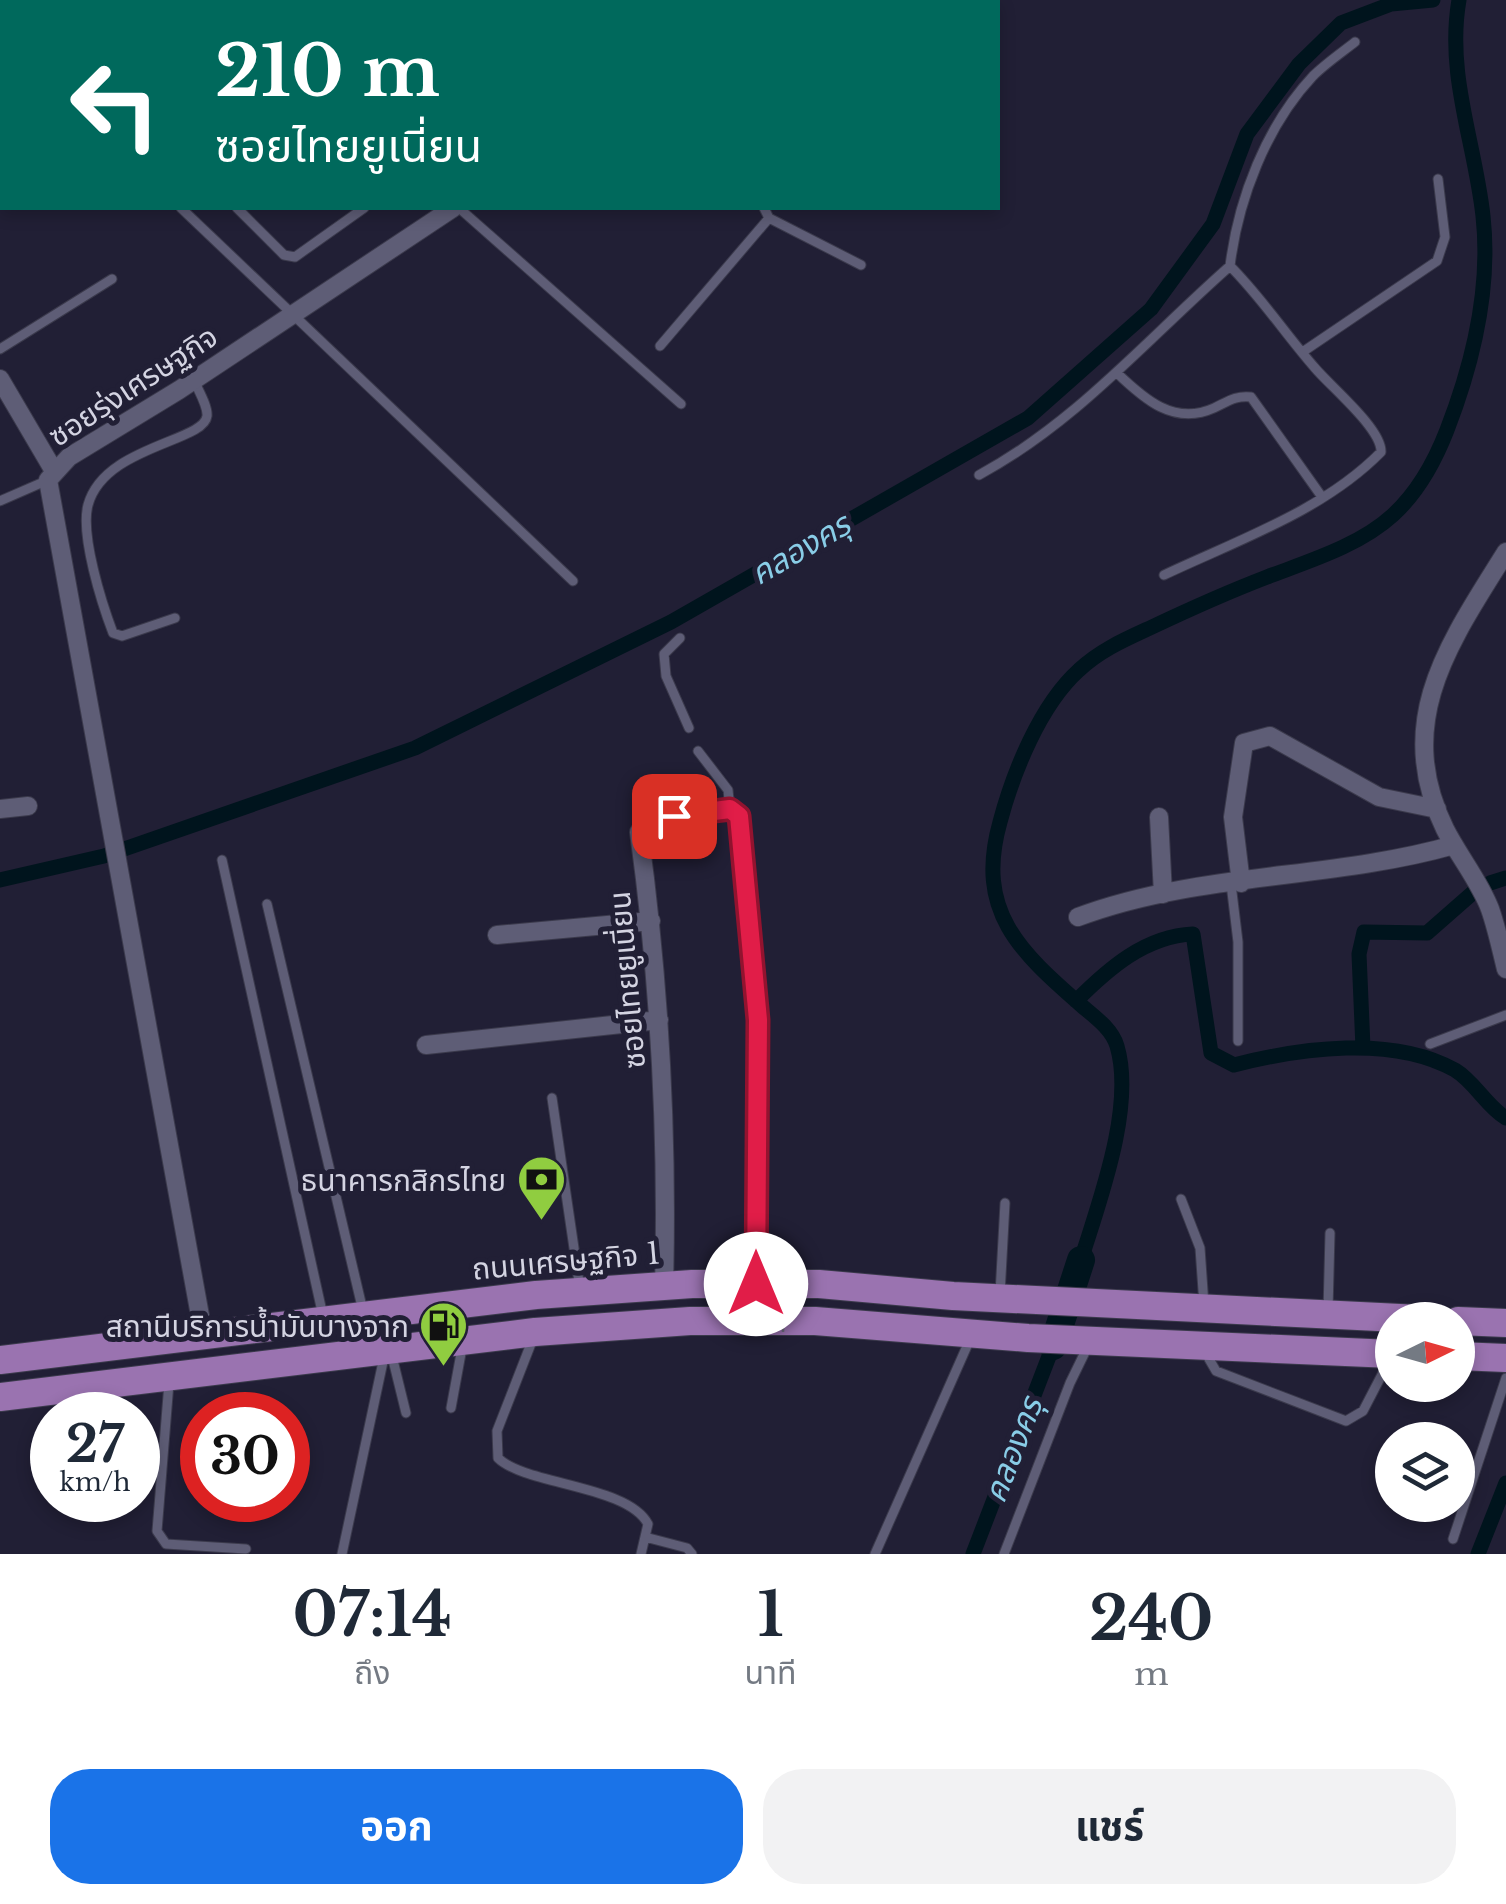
<!DOCTYPE html>
<html lang="th">
<meta charset="utf-8">
<style>
:root{--surface:#fff;--page:#f2f2f3;--text:#1f2937;--muted:#747a83;--accent:#1a73e8}
body{margin:0;font-family:"Libre Baskerville","Noto Sans Thai",serif;background:var(--page);color:var(--text);height:100vh;display:flex;flex-direction:column;font-size:38px;white-space:nowrap}
*{box-sizing:border-box;margin:0}
p{font-size:32px;color:var(--muted)}
.icon{flex:none;width:55px;height:55px;fill:none;stroke:currentColor;stroke-width:2;stroke-linecap:round;stroke-linejoin:round}
.map{position:relative;height:1554px;overflow:hidden}
.details{display:flex;flex-direction:column;background:var(--surface);flex:1}
.details>*{flex:none}
.banner{position:absolute;left:0px;top:0px;width:1000px;height:210px;box-shadow:0 5px 15px #0003;background:#00695c;color:#fff;overflow:hidden}
.needle{width:65px;rotate:85deg}
.fabs{position:absolute;left:1375px;top:1302px;display:grid;gap:20px}
.fabs a{display:grid;place-items:center;width:100px;height:100px;border-radius:50%;background:var(--surface);box-shadow:0 5px 15px #0003;font-size:50px}
.speed{position:absolute;left:30px;top:1392px;display:flex;gap:20px;font-size:50px;font-weight:700;text-align:center}
.speed>*{display:grid;place-content:center;width:130px;height:130px;border-radius:50%;background:var(--surface);box-shadow:0 5px 15px #0003;line-height:1}
.speed small{font-size:25px;font-weight:400}
.speed .limit{border:15px solid #d22;background:#fff;color:#111}
.pin{position:absolute;display:grid;place-items:center;width:85px;height:85px;color:#fff;margin:-42px;border-radius:20px;box-shadow:0 5px 15px #0006}
.me{position:absolute;width:110px;margin:-55px;rotate:0deg;stroke-linejoin:round;filter:drop-shadow(0 0 8px #0008)}
.turn{display:flex;align-items:center;gap:35px;height:210px;padding:0 50px;font-size:45px}
.turn .icon{width:130px;height:130px;stroke-width:2.5}
.turn b{display:block;font-size:70px;line-height:85px}
.eta{display:flex;justify-content:space-evenly;align-items:center;height:170px;text-align:center}
.eta b{font-size:60px;font-weight:700;line-height:70px}
.button{display:flex;gap:20px;margin-top:auto;padding:20px 50px}
.button a{flex:1;height:115px;border-radius:40px;background:var(--accent);color:#fff;font-size:40px;font-weight:700;line-height:115px;text-align:center}
.button a+a{background:var(--page);color:var(--text)}
.map>svg:first-child{display:block}
.lines{fill:none;stroke-linecap:round;stroke-linejoin:round}
.canal{stroke:#00141d;stroke-width:15}
.river{stroke:#00141d;stroke-width:28}
.lane-casing{stroke:#3b3a4c;stroke-width:11}
.street-casing{stroke:#3b3a4c;stroke-width:20}
.primary-casing{stroke:#3b3a4c;stroke-width:30}
.lane{stroke:#5e5d76;stroke-width:9}
.street{stroke:#5e5d76;stroke-width:18}
.primary{stroke:#9a73b0;stroke-width:28}
.path-bridge{stroke:#6c6b7d;stroke-width:2.5;stroke-dasharray:10 5;stroke-linecap:butt}
.route-casing{stroke:#92132f;stroke-width:25}
.route{stroke:#e11d48;stroke-width:18}
.labels{text-anchor:middle;dominant-baseline:central;stroke-width:10;stroke-linejoin:round;paint-order:stroke}
.street-label{font-size:30px;fill:#d4d4e2;stroke:#211f35}
.poi-label{font-size:30px;fill:#d4d4e2;stroke:#211f35;text-anchor:end}
.water-label{font-size:32px;font-style:italic;fill:#89cde7;stroke:#211f35}
</style>
<div class="map">
<svg width="1506" height="1554" viewBox="0 0 1506 1554">
<rect width="100%" height="100%" fill="#211f35"/>
<g class="lines">
<path class="canal" d="M0,880L104,856L415,748L671,622L1028,418L1151,309L1213,224L1247,134L1299,64L1341,23L1391,4L1433,0
M1490,883L1506,878
M1076,1001C1108,969 1145,936 1193,934L1211,1053L1234,1065C1300,1048 1393,1035 1455,1070C1475,1082 1486,1106 1506,1118
M1363,1048L1359,954L1364,932L1427,933L1476,890
M1081,1260C1099,1202 1135,1107 1117,1046C1112,1029 1095,1017 1082,1006C1019,951 975,911 1000,822C1013,773 1040,705 1079,670C1100,650 1126,639 1152,627C1190,609 1228,592 1267,577C1309,561 1359,546 1393,515C1417,493 1435,461 1447,430C1473,363 1491,288 1483,216C1475,143 1446,74 1459,0
M973,1554L1053,1346
M1478,1554L1506,1483"/>
<path class="river" d="M1053,1346L1081,1260"/>
<defs>
<path id="lane" d="M789,0L792,2
M178,2L180,0
M181,208L573,581
M237,208L284,255L295,257L364,208
M459,208L681,404
M764,208L769,218L861,265
M660,346L769,218
M0,349L112,279
M1304,351L1437,261L1445,237L1438,179
M1117,373C1144,399 1174,426 1214,408C1227,402 1236,395 1251,397L1322,497
M979,475C1077,422 1147,339 1230,266
M0,501L48,480
M1164,575C1238,540 1323,511 1381,452C1382,429 1331,387 1315,368C1286,335 1262,298 1230,266C1238,200 1266,126 1313,76C1325,64 1341,53 1355,42
M175,618L122,636L113,633C102,604 80,535 88,505C104,446 204,442 207,416C208,406 198,390 194,380
M680,638L664,654L666,676L689,728
M698,751L728,790L730,809
M222,860L323,1316
M1231,884L1238,942V1041
M267,904L363,1311
M1430,1044L1506,1015
M552,1098L580,1289
M1181,1199L1200,1248L1204,1305
M1000,1294L1005,1203
M1328,1311L1330,1233
M534,1336L497,1431L498,1458C525,1485 628,1485 648,1524L641,1554
M1211,1349L1209,1359L1216,1371L1346,1421L1363,1411L1389,1361
M391,1352L406,1413
M169,1383L157,1531L166,1544L246,1549
M451,1408L462,1348
M645,1537L687,1548L692,1554
M1453,1539L1506,1378
M342,1554L384,1357
M875,1554L971,1337
M1004,1554L1070,1383L1089,1344"/>
<path id="street" d="M608,0L611,2
M742,2L745,0
M0,28L2,27
M0,379L54,471
M1506,552C1450,642 1392,721 1445,829C1458,855 1480,882 1490,909C1497,929 1501,949 1506,969
M0,809L28,806
M1159,817L1163,894
M1241,883L1233,817L1244,743L1270,736L1379,797L1437,809
M1078,917C1198,872 1331,880 1454,845
M497,935L651,921
M426,1045L659,1020
M664,1286C668,1130 660,986 639,832L649,819L730,809L739,816L758,1020L756,1284
M203,1332L48,480L69,457L179,390L453,208"/>
<path id="primary" d="M1458,1321L1506,1323
M1458,1356L1506,1358
M0,1360L536,1295L692,1284H819L953,1296L1440,1320
M0,1397L535,1332L690,1321H815L1028,1338L1392,1354"/>
</defs>
<use href="#lane" class="lane-casing"/>
<use href="#street" class="street-casing"/>
<use href="#primary" class="primary-casing"/>
<use href="#lane" class="lane"/>
<use href="#street" class="street"/>
<use href="#primary" class="primary"/>
<path class="path-bridge" d="M783,1332L786,1275"/>
</g>
<g class="lines">
<defs>
<path id="route" d="M674,816L730,809L739,816L758,1020L756,1284"/>
</defs>
<use href="#route" class="route-casing"/>
<use href="#route" class="route"/>
</g>
<defs>
<symbol id="bank-pin" viewBox="-11 -11 22 30"><path d="M0 17L-7.5 6A9.5 9.5 0 1 1 7.5 6Z" fill="#90cd40" stroke="#211f35"/><path d="M-6-4H6V4H-6ZM0-2.3a2.3 2.3 0 1 0 0 4.6a2.3 2.3 0 1 0 0-4.6Z" fill="#111"/></symbol>
<symbol id="fuel-pin" viewBox="-11 -11 22 30"><path d="M0 17L-7.5 6A9.5 9.5 0 1 1 7.5 6Z" fill="#90cd40" stroke="#211f35"/><path d="M-5.5-6h7V0h2V4h1.3V-2.5L3-4.5l.8-.8L6-3V5H2.5V1h-1V6h-7ZM-4.2-4.7v3.2H.2V-4.7Z" fill="#111"/></symbol>
</defs>
<g fill-rule="evenodd">
<use href="#bank-pin" x="514" y="1152" width="55" height="75"/>
<use href="#fuel-pin" x="416" y="1298" width="55" height="75"/>
</g>
<g class="labels">
<g class="street-label">
<text transform="translate(133 386) rotate(-33)">ซอยรุ่งเศรษฐกิจ</text>
<text transform="translate(627 980) rotate(-95)">ซอยไทยยูเนี่ยน</text>
<text transform="translate(566 1261) rotate(-5)">ถนนเศรษฐกิจ 1</text>
</g>
<g class="poi-label">
<text x="506" y="1180">ธนาคารกสิกรไทย</text>
<text x="409" y="1326">สถานีบริการน้ำมันบางจาก</text>
</g>
<g class="water-label">
<text transform="translate(800 549) rotate(-30)">คลองครุ</text>
<text transform="translate(1013 1450) rotate(-69)">คลองครุ</text>
</g>
</g>
</svg>
<div class="fabs">
<a><svg class="needle" viewBox="-14 -14 28 28"><path d="M0-13l5 13h-10z" fill="#e53935"/><path d="M0 13l5-13h-10z" fill="#747a83"/></svg></a>
<a><svg class="icon" aria-label="layers" viewBox="0 0 24 24"><path d="M12 4l9 5-9 5-9-5zM3 14l9 5 9-5"/></svg></a>
</div>
<div class="speed"><div>27<small>km/h</small></div><div class="limit">30</div></div>
<div class="pin" style="left:674px;top:816px;background:#d93025"><svg class="icon" aria-label="arrive" viewBox="0 0 24 24"><path d="M6 21V4h12l-3 4 3 4H6"/></svg></div>
<svg class="me" style="left:756px;top:1284px" viewBox="-20 -20 40 40"><circle r="19" fill="#fff"/><path d="M0-13L10 11 0 6-10 11z" fill="#e11d48"/></svg>
<div class="banner">
<div class="turn"><svg class="icon" aria-label="left" viewBox="0 0 24 24"><path d="M17 20v-9H6M10 6l-5 5 5 5"/></svg><div><b>210 m</b>ซอยไทยยูเนี่ยน</div></div>
</div>
</div>
<section class="details">
<div class="eta">
<div><b>07:14</b><p>ถึง</p></div>
<div><b>1</b><p>นาที</p></div>
<div><b>240</b><p>m</p></div>
</div>
<div class="button"><a>ออก</a><a>แชร์</a></div>
</section>
